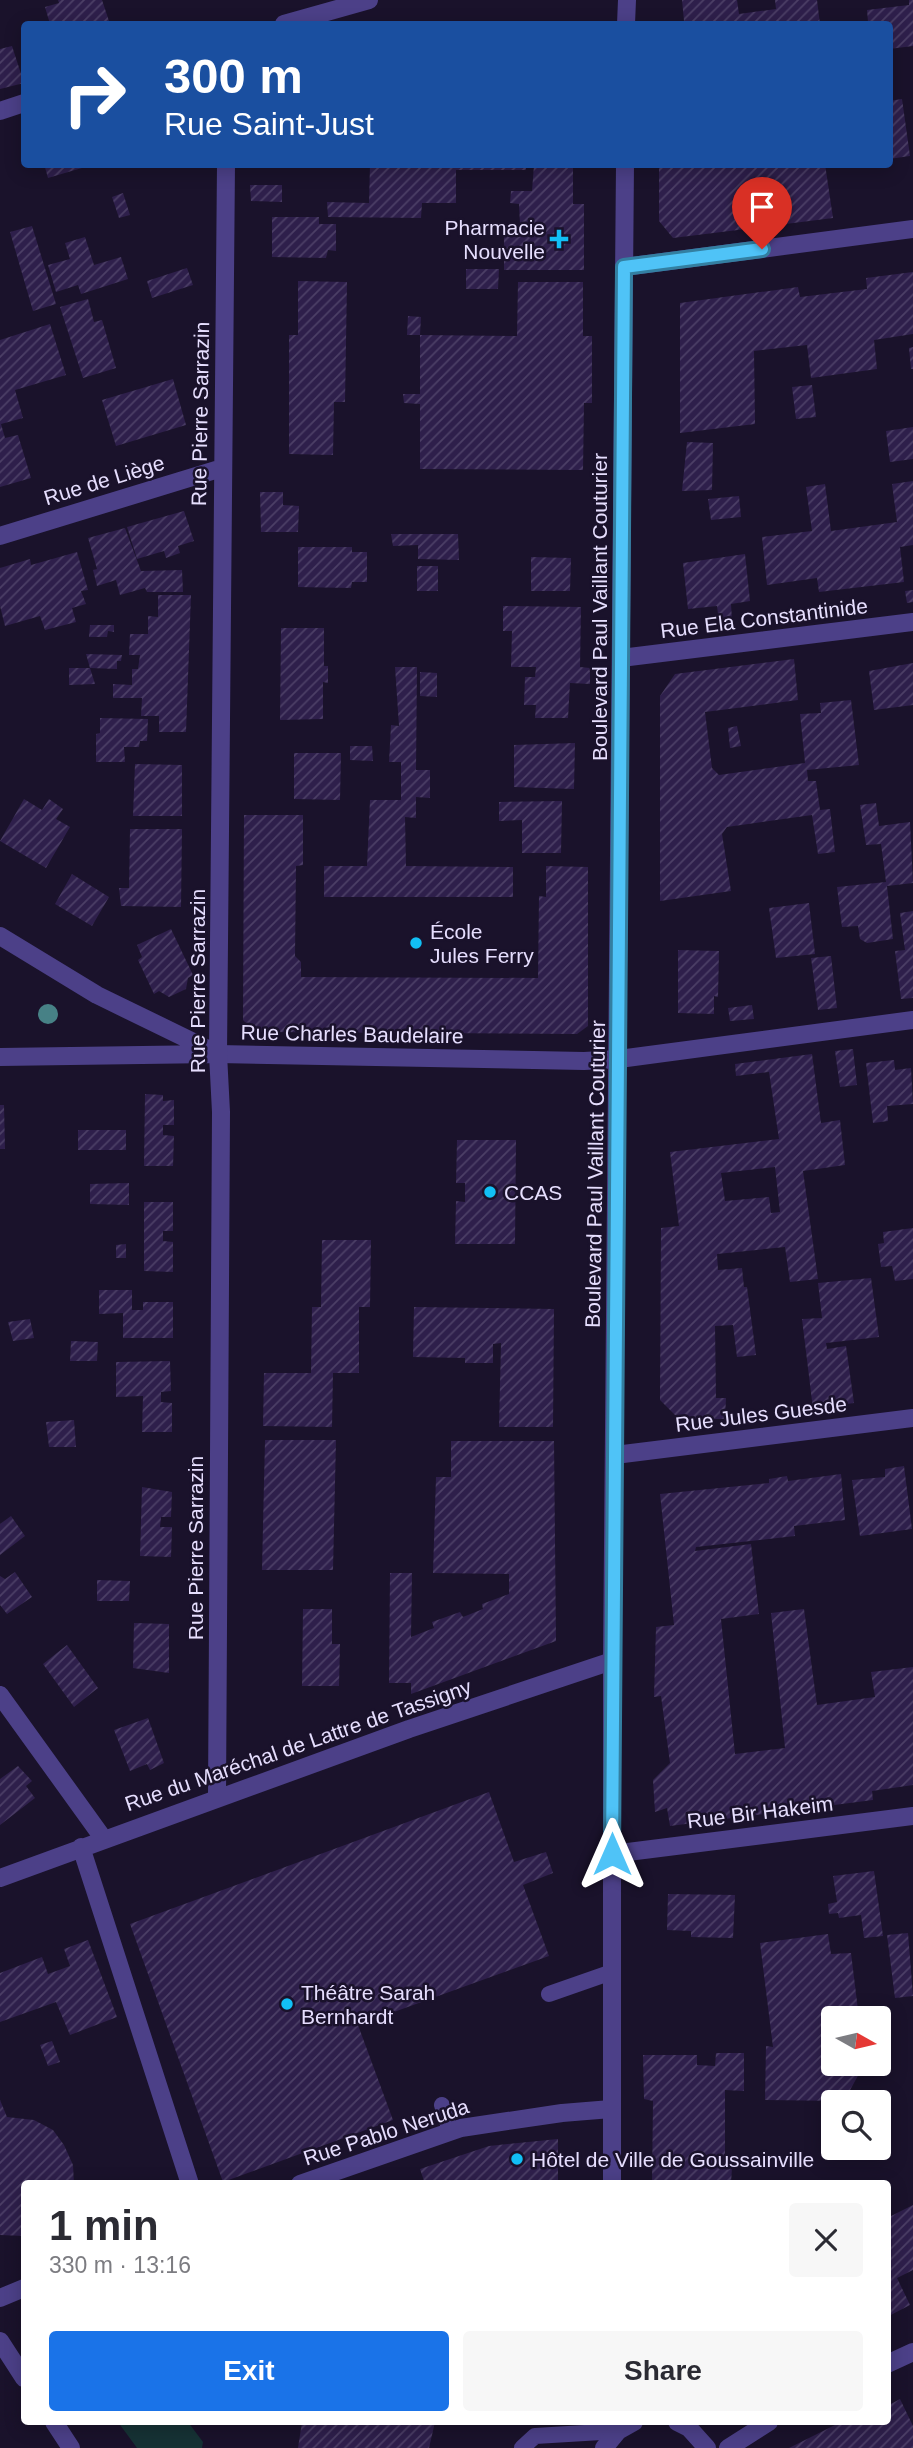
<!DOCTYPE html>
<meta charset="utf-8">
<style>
:root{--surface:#fff;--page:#f7f7f7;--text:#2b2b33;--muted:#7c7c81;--accent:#1a73e8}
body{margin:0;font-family:Helvetica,sans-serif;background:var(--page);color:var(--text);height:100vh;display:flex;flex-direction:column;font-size:26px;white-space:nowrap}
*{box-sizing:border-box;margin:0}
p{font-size:23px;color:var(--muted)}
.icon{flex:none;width:38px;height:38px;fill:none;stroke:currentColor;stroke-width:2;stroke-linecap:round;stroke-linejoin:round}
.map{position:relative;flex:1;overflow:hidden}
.drawer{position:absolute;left:21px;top:2180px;width:870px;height:245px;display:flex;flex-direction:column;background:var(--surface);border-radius:7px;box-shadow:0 4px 18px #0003}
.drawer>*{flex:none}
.top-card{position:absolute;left:21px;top:21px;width:872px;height:147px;border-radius:7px;box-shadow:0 4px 18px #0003;background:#1a4fa0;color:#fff;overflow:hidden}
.needle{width:46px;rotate:98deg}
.buttons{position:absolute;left:821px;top:2006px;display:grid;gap:14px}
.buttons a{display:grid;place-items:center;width:70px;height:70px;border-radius:7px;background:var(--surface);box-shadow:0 4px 18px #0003;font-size:35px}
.pin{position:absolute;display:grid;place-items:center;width:60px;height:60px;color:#fff;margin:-72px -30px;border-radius:50% 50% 50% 0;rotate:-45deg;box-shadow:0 0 7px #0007}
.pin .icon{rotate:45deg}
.me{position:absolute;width:77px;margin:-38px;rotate:0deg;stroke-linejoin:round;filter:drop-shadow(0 0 5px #0008)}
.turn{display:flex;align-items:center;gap:24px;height:147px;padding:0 28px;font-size:32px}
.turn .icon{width:91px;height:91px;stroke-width:2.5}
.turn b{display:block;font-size:49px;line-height:60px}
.round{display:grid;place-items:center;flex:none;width:74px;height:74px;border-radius:7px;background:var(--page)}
.head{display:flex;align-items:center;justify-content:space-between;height:119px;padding:0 28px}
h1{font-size:42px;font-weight:700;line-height:52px}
.primary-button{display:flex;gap:14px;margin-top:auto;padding:14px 28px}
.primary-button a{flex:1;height:80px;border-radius:7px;background:var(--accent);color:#fff;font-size:28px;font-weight:700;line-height:80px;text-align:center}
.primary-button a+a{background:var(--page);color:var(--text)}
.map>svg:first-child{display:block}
.green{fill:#163235}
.building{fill:url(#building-hatch);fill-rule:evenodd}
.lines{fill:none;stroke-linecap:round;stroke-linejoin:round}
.service{stroke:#4c4088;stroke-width:16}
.pedestrian{stroke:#4c4088;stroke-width:18}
.minor{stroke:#4c4088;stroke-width:18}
.tertiary{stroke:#4c4088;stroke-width:18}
.tree{fill:#478186}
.route-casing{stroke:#337fa1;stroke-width:18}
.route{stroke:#4fc3f7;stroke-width:12}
.poi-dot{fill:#12bff5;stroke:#1a122b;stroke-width:2.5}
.labels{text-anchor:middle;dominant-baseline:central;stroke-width:5;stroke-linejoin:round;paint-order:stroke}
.poi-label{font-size:21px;fill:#e6defe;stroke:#1a122b;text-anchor:start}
.street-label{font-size:21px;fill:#e6defe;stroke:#1a122b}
</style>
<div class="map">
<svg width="913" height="2448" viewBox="0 0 913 2448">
<defs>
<pattern id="building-hatch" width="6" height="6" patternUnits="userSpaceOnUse" patternTransform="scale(1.75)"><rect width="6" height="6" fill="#2e1f4b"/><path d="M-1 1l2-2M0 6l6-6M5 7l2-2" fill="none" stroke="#4c3f66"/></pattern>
</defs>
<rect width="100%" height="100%" fill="#1a122b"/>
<path class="green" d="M118,2422H188L203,2442L202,2448H137Z"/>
<path class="building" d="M58,0H102L110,24H50L45,7L59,3Z
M682,0H737L739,14L776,9L775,0H817L820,24H674L684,21Z
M909,0H913V46L889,49V24H859L868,22L867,10L909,5Z
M12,46L24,83L0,89V49Z
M902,99L910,156L889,159V101Z
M44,164H92V165L48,178Z
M370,164H526V170H456V203H422L421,218L328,217L327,202L369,203Z
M659,164H825L833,218L673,238L659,221Z
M534,165L573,166V204H584V270H504V226L520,225L519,204L510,203L511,191H532Z
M250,185H282V202L251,201Z
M123,193L130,215L119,218L112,197Z
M272,217H319V224H336V251L328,250L326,258L272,257Z
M32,226L56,304L33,311L10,232Z
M85,237L94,265L121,257L128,279L81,294L78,285L56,292L48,265L70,259L65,243Z
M187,268L193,285L152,298L147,281Z
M466,269H499L498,289H466Z
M913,272V334L874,340L877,369L811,378L807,345L754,351L755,424L680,433V303L798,287L800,297L867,289L866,278Z
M298,281L347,282L345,402H334L333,455L289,454V335H298Z
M518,282H583V336H592V403H584L583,470L420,469V404L404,403L403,394H420V335L517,336Z
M88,299L94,322L102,320L116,368L83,378L60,307Z
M408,316L421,317L420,335H407Z
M50,324L66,375L15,390L23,418L1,424L5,438L18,435L31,478L0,487V340Z
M913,347V369H911L909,348Z
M173,379L186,425L116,446L102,400Z
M812,385L816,417L796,419L792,387Z
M913,427V459L890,462L886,431Z
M687,442L713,443L712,490L682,491Z
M913,481V545L900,547L904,582L819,592L817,578L767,585L762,537L812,531L806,487L825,484L831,531L897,522L892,484Z
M260,492H283V505L299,506L298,532H261Z
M739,496L741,517L711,520L708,499Z
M184,511L194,541L178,546L180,553L166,558L164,551L137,559L127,527Z
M125,528L141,571L182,570L183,592H147L145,588L120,595L116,580L97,586L93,570L97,569L88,538Z
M391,534H458L459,560L418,559V545L393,546Z
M298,547H352V552H367V582H352L351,588L298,587Z
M77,552L88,590L81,591L86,604L72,608L76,622L45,630L40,616L5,626L0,606V568L30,559L31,565Z
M745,554L750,601L731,604L732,620L719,622L717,606L688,609L683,563Z
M531,557L571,558L570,591H531Z
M417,566H438V591H417Z
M913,590V602L907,603L905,591Z
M158,595H191L186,732H159V716H141L142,698H113V684L132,685V669H138L140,655H129L130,634H148V616L158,617Z
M503,606L581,607L580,667L590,668V684L570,683L568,718H535L536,705H524L525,677H535L536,667H511L512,631H503Z
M90,625H114V632L108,631L107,637H89Z
M281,628H324V666H328V683L323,682V719L280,720Z
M86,654L122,655L121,661H117V669L90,668Z
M794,659L798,700L705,712L712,768L719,775L805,763L800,714L821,713L820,703L851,700L859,765L807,770L808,781H816L820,810L830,809L835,852L818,854L812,815L727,827L722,834L731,891L660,901V696L675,674Z
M913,663V705L874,710L869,671Z
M395,667H417L416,770H430V798L416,797V818L405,817L406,866L513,867V897H324V866H367L370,800H401V762H389L391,725L399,726Z
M69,668H90L95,684L69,685Z
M420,672L437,673V697L420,696Z
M100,718L148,719L147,741H140L139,747H124L125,762H96V734L100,733Z
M737,726L741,746L730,748L728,728Z
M575,743L574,789L514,787V745Z
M350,746H372L373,761L350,760Z
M294,753H341L340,800L294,799Z
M135,764L182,765V816H133Z
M24,799L42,810L49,799L63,809L56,819L70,827L46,868L0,841Z
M562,801L561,853H522V820L499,821V802Z
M876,803L879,826L910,822L913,883L887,886L893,939L867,943L860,939L858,926L842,927L837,887L886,882L881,844L866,845L860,805Z
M244,815H303V865L296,866L295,956L301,962V977L538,978L539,896L546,897V866L588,867V1026L577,1034L255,1032L243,1020Z
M130,829H182L181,907L121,906L119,888H129Z
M72,874L109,897L92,926L55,904Z
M809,903L815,954L776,958L769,908Z
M913,911V998L901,999L895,951L905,950L900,913Z
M171,929L193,975L188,978L186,989L169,997L159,991L154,994L138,960L142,957L137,945Z
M678,950L719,951L718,997L714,996V1014L678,1013Z
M831,956L837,1008L818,1010L811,958Z
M752,1005L754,1019L730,1021L728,1008Z
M853,1049L857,1085L840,1087L835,1051Z
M812,1054L821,1123L840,1120L845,1165L803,1171L818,1279L790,1282L785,1247L717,1254L718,1270L742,1268L744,1287H747L756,1355L737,1357L733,1325L715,1326L716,1398H726L725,1419H679L660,1400L661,1228L679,1226L670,1152L779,1139L769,1072L736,1076L735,1064ZM775,1167L780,1212L771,1213L769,1197L725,1201L721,1173Z
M894,1060L895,1070L911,1068L913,1104L887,1106L888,1121L873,1123L866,1063Z
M145,1094L163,1095V1101L174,1100V1125H163V1135L174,1136L173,1166H144Z
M0,1105H4L5,1149H0Z
M78,1130H126V1150H78Z
M457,1140H516L515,1244H455L456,1201L465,1202V1183H456Z
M129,1183V1205L90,1204V1184Z
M144,1202H173V1231H163V1241L173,1242V1272L144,1271Z
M913,1228V1279L895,1281L892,1266L881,1267L878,1244L884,1243L883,1232Z
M322,1240H371L370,1307H359V1373H333L332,1427L263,1426L264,1373H311L312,1307H321Z
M126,1244V1258H116V1245Z
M871,1278L879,1337L826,1343L827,1349L846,1346L854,1403L813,1409L802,1319L822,1318L818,1283Z
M99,1290H132V1310H143V1302H173V1338H123V1313L99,1314Z
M414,1307L554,1309L553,1427H499L501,1343L493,1344V1363H465V1358L413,1357Z
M30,1319L34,1338L13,1341L8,1322Z
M71,1341L98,1342L97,1361H70Z
M170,1361L171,1391L161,1392V1402L172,1403V1432H142L143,1396L116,1397V1362Z
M74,1420L76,1447H49L46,1422Z
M265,1440H336L333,1570H262Z
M451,1441H554L556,1641L411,1694V1683H389L390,1573H412L411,1637L434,1628L432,1622L460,1612L463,1617L483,1609L482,1604L509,1594V1574L433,1573L436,1477H451Z
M904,1466L912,1529L860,1536L852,1480L885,1477V1469Z
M841,1474L845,1520L794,1526L795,1536L696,1547L695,1551L751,1544L759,1614L721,1619L735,1754L785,1748L771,1613L804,1609L817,1705L875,1697L871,1672L913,1667V1785L872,1791L873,1800L670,1826L667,1808L655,1812L653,1780L670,1763L661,1696L654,1697L656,1627L674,1625L660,1494L769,1483V1479L787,1476L788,1481Z
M142,1487L172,1492L171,1517H161L160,1527H172L171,1557L140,1556Z
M11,1516L25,1536L0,1555V1524Z
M15,1572L32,1597L7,1614L0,1605V1576L5,1579Z
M97,1580L130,1581L129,1601H97Z
M303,1609H332V1644H340L339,1686H302Z
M134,1623L169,1624V1673L133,1668Z
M67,1645L98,1688L74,1707L43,1664Z
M148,1718L164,1763L150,1770L147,1764L130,1771L114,1730Z
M18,1766L32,1781L26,1786L35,1798L0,1825V1779Z
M489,1792L514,1862L546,1852L553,1873L523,1885L549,1956L358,2025L393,2120L223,2182L130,1924Z
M874,1871L883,1936L864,1938L861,1915L839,1918L838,1913L829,1914L828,1904L837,1902L833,1876Z
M668,1894L735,1895L733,1938L691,1937V1931L667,1930Z
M908,1933L913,1996L895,1998L887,1935Z
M828,1934L831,1954L851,1953L859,2018H833V2063H865L844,2101L765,2100L766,2046L773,2047L760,1943Z
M88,1940L117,2017L70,2035L56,2002L0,2022V1973L42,1957L48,1974L70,1966L64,1949Z
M52,2041L60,2062L48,2066L40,2045Z
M716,2053H744V2091L725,2090V2167H732L731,2184H652L653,2101L644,2099L643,2055H697V2065L715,2066Z
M0,2100L7,2117L34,2120L53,2130L64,2145L73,2165L74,2184H24V2236L0,2235Z
M558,2139V2184H425L420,2169L489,2146Z
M913,2205V2270L897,2278L910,2305L887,2317V2218Z
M900,2399L913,2426V2448H789L841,2422H887V2406Z
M302,2422H435L429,2448H298Z"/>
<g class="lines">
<path class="service" d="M549,1994L612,1972
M442,2105L450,2131
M522,2448L535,2436L618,2431"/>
<path class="pedestrian" d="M218,1054L584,1061L619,1059"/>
<path class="minor" d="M284,24L369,0
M0,111L24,103
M624,267L913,229
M0,536L222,468
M621,658L913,622
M0,936L97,995L218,1054
M0,1057L213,1054
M619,1059L913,1020
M615,1455L913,1418
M0,1695L103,1838
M217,1798L221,1112L218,1054L226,164
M81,1847L190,2184
M612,1854L913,1816
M0,1878L409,1729L612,1661
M300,2184L461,2128L562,2113L611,2109
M0,2298L24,2288
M0,2341L24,2378
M887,2364L913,2352
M54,2422L71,2448
M728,2448L769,2422"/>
<path class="tertiary" d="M626,24L627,0
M612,2184V1661L625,164
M677,2422L689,2428L707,2448
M604,2448L618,2431L634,2422"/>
</g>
<circle class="tree" cx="48" cy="1014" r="10"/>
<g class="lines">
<defs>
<path id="route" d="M612,1854L624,267L762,249"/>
</defs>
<use href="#route" class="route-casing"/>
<use href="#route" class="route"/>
</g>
<g class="poi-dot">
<path d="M555.5 228.5h7v7h7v7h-7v7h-7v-7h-7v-7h7z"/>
<circle cx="416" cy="943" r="7"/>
<circle cx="490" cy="1192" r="7"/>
<circle cx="287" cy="2004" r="7"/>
<circle cx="517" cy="2159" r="7"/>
</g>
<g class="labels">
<g class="poi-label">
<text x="545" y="227" text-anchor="end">Pharmacie<tspan x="545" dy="24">Nouvelle</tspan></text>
<text x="430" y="931">École<tspan x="430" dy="24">Jules Ferry</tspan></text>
<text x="504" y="1192">CCAS</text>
<text x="301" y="1992">Théâtre Sarah<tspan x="301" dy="24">Bernhardt</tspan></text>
<text x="531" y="2159">Hôtel de Ville de Goussainville</text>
</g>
<g class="street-label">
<text transform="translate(200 414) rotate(-89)">Rue Pierre Sarrazin</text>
<text transform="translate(104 480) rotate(-17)">Rue de Liège</text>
<text transform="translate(599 607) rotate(-90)">Boulevard Paul Vaillant Couturier</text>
<text transform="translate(764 618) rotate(-7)">Rue Ela Constantinide</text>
<text transform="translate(197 981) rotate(-90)">Rue Pierre Sarrazin</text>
<text transform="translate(352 1034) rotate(1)">Rue Charles Baudelaire</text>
<text transform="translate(595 1174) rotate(-89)">Boulevard Paul Vaillant Couturier</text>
<text transform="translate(761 1414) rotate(-7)">Rue Jules Guesde</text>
<text transform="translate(195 1548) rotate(-90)">Rue Pierre Sarrazin</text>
<text transform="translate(298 1745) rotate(-19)">Rue du Maréchal de Lattre de Tassigny</text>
<text transform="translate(760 1812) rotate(-7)">Rue Bir Hakeim</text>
<text transform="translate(386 2132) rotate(-18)">Rue Pablo Neruda</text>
</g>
</g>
</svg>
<div class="buttons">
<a><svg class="needle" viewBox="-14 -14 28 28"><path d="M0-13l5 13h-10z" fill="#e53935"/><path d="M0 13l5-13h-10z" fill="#7c7c81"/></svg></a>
<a><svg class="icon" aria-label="search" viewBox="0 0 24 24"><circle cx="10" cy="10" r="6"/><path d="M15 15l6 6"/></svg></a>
</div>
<div class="pin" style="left:762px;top:249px;background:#d93025"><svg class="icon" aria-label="arrive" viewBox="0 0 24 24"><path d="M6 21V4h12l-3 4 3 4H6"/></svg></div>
<svg class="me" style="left:612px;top:1854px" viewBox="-20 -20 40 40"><path d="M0-17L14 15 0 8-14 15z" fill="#4fc3f7" stroke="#fff" stroke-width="4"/></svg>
<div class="top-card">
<div class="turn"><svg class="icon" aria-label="right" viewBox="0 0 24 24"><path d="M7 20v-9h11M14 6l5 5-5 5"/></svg><div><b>300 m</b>Rue Saint-Just</div></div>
</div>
<section class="drawer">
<div class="head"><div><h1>1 min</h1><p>330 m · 13:16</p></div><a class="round"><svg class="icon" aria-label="close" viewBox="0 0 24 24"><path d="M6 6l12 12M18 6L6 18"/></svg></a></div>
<div class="primary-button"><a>Exit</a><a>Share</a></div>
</section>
</div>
